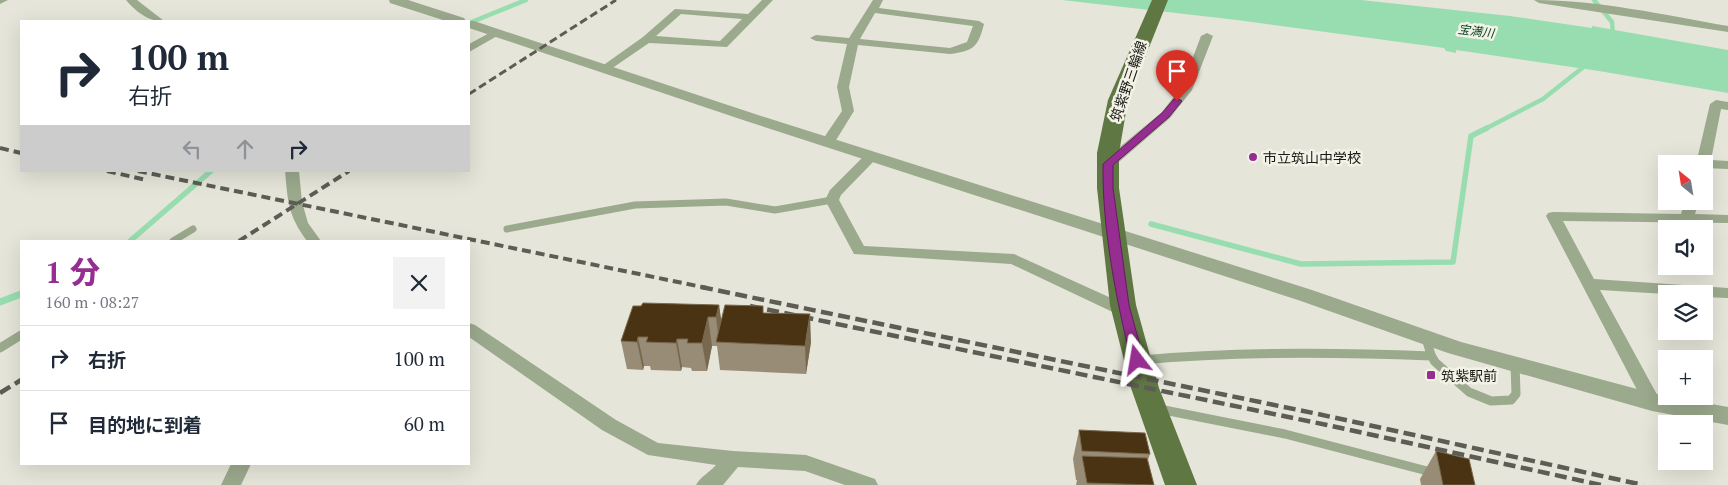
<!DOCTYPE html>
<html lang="ja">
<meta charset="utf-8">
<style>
:root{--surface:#fff;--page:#f2f2f3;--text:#1f2937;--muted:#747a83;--line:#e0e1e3;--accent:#962d90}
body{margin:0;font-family:"PT Serif","Noto Sans JP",serif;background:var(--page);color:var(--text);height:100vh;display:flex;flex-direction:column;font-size:19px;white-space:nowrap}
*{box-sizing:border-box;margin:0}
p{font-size:16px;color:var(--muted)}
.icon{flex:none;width:28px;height:28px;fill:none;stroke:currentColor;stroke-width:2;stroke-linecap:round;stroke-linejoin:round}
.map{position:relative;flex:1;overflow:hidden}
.panel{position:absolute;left:20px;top:240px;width:450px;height:225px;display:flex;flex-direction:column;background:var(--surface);border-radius:0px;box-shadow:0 5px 20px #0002}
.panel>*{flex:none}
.hud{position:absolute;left:20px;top:20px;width:450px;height:152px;border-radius:0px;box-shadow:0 5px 20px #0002;background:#fff;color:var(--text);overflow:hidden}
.needle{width:32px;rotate:330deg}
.controls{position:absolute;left:1658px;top:155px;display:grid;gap:10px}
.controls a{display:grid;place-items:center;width:55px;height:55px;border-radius:0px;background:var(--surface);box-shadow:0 5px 20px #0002;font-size:25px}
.pin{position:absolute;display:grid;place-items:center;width:42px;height:42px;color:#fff;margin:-51px -21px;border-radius:50% 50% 50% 0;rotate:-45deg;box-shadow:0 0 5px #0007}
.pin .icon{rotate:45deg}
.me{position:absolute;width:55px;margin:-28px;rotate:346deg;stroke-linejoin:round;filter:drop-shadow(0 0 4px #0008)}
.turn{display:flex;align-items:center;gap:18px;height:105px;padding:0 25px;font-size:22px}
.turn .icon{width:65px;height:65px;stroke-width:2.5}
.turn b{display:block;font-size:35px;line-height:42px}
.lanes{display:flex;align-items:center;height:48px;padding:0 25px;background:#0003;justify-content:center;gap:25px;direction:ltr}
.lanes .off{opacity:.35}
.round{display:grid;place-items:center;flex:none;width:52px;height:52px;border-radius:0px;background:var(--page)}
.summary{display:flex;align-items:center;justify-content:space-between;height:85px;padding:0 25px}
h1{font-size:30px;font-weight:800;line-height:38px;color:var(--accent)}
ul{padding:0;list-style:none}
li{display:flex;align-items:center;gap:15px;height:65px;padding:0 25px;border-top:1px solid var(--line)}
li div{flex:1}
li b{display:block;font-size:19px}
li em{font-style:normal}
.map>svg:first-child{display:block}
.water{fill:#98ddb0}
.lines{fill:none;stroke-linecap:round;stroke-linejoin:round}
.stream-far2{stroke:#98ddb0;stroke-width:4.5}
.stream-far1{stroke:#98ddb0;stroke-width:5.5}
.stream{stroke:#98ddb0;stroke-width:7}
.service-far1{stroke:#9ba98d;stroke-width:7}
.service{stroke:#9ba98d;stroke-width:9}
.minor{fill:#9ba98d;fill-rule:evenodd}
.tertiary{fill:#9ba98d;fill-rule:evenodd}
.primary{fill:#5f7743;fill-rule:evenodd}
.rail-far2{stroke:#5d5c55;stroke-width:3;stroke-dasharray:8 4;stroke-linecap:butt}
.rail-far1{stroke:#5d5c55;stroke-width:4;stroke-dasharray:9 5;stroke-linecap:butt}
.rail{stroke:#5d5c55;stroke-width:4.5;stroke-dasharray:12 5.5;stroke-linecap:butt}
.wall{fill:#988c76}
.shaded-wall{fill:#78684e}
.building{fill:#493312;stroke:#78684e}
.route{fill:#962d90;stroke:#621d5e}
.poi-dot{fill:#962d90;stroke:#f3f2e6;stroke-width:2}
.labels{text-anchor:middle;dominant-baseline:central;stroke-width:5;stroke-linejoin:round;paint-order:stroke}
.far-water-label{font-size:12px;font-style:italic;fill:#0b4225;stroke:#f3f2e6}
.street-label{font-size:14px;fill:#191814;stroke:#f3f2e6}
.poi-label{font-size:14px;fill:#191814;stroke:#f3f2e6;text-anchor:start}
</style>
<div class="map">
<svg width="1728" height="485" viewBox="0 0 1728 485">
<rect width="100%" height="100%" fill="#e6e5d9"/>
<path class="water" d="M1062,0H1361L1510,16L1592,28V26L1728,50V93L1599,71L1456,50V53L1446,51L1444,48L1237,20Z"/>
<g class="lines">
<path class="stream-far2" d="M1594,0L1612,22L1613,36
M469,23L526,0
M1485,129L1543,99L1586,65"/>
<path class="stream-far1" d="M1151,224L1301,264L1453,262L1471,136L1487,128
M130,241L211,171"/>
<path class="stream" d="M0,302L21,294"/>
<path class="service-far1" d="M507,229L635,205L726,202L775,210L832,200
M173,241L193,229"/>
<path class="service" d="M1426,338L1431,355L1435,362L1469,392L1491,401L1511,400L1516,394L1515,364
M0,348L21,335
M1141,360C1238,351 1334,352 1431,356
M1159,409L1285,434L1435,473"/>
<path class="minor" d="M0,0H8L0,4Z
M126,0H137L164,21C149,22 136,12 126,0Z
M762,0H773L727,47L649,43L608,71H600L598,69L643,37L675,9L748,14ZM681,14L742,19L720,41L656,36Z
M873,0H883L879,8L979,21L984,24C978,47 974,51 950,54L858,45L849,87L854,111L833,145H823L821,142L842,111L837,87L847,44L816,41L810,38L816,35L849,38ZM875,13L973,26L967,42L950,48L860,39Z
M1534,0C1599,0 1664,15 1728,26V32L1539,3Z
M495,30L499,31L500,33L499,35L469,52V44Z
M1207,33L1213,36L1192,90L1170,118L1113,167H1103L1101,164L1103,161L1162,112L1182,86L1201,36Z
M1716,100L1728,102V110L1721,109L1711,160L1728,161V169L1704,168V164H1696L1710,104Z
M868,156L875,160L841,195L839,200L864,246L1014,254L1131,307L1133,311L1131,315L1125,317L1119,315L1011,264L854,254L825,200L830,190L863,157Z
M285,171H299L302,202L308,223L321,241H307C288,215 288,203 285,171Z
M1685,201H1699L1695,214L1728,215V223L1563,221L1594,279L1728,288V298L1704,297V294H1666L1600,290L1661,402L1658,407L1652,409L1646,407L1546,216L1548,213L1553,212L1681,214Z
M469,323L475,325L616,420L658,443L733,451L806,455L875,479L878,485H845L805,471L738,467L723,485H696C700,477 710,472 716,465L648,455L602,430L469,337Z
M231,464H251L241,485H221Z"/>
<path class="tertiary" d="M389,0H408L464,18L466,21H474L758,115L1312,290L1461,342L1652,393L1728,407V425L1652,411L1448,353L1298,300L746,121L469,28V21H446L390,3Z"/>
<path class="primary" d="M1152,0H1168L1128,100L1119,153V188L1136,305L1159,388L1197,485H1165L1131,388L1110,305L1097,188V153L1108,100Z"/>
<path class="rail-far2" d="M469,94L616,0"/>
<path class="rail-far1" d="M0,148L21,153
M107,171L146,180
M138,171L707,288
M239,241L349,171"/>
<path class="rail" d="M701,287L1318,414L1643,485
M750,306L1327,425L1601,485
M0,393L21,380"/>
</g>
<path class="wall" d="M719,305L721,320L764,313L811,342L806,374L720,370L717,346H712L707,371H692L691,368L682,367L681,371L651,370L650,366H644L643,370L627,369L621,341Z
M1079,430L1150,454L1148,460L1154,485H1076L1077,480H1076L1073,459Z
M1436,451L1475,485H1421L1420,479Z"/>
<path class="shaded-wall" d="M719,305L723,333L719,342L716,317Z
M810,314L811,342L806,374L805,346Z
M708,317L712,346L707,371L702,343Z
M638,337L644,366L643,370L637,342Z
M677,339L682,367L681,371L676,343Z"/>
<path class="building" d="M643,303L719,305L716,317H708L702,343H687L688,339H677L676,343L646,342L648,337H638L637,342L621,341L633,306H641Z
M725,305L763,306V313L810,314L805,346L716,342Z
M1079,430L1145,433L1150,454L1082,451Z
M1436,451L1469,459L1475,485H1443Z
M1082,456L1147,458L1154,485L1087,483Z"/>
<path class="route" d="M1177,98L1182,101L1169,117L1113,165V188L1129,305L1144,360L1142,363H1132L1131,360C1116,299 1102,227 1103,164L1162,113L1174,99Z"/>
<g class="poi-dot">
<circle cx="1253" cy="157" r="5"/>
<rect x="1426" y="370" width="10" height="10" rx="2.5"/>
</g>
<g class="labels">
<g class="far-water-label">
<text transform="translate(1476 31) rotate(7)">宝満川</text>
</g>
<g class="street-label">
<text transform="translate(1128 81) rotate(-71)">筑紫野三輪線</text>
</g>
<g class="poi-label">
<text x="1263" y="157">市立筑山中学校</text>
<text x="1441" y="375">筑紫駅前</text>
</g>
</g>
</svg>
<div class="controls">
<a><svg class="needle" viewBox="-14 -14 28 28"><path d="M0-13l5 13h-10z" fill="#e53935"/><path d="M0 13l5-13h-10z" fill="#747a83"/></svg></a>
<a><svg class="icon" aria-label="sound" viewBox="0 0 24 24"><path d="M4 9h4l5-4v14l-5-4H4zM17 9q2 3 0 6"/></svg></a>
<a><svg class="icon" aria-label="layers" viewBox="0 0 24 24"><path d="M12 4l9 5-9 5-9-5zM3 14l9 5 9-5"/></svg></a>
<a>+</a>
<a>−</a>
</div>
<div class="pin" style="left:1177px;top:101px;background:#d93025"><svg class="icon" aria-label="arrive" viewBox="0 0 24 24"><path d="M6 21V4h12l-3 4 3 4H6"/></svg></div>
<svg class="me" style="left:1137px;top:360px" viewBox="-20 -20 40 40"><path d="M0-17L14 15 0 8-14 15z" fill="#962d90" stroke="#fff" stroke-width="4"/></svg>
<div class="hud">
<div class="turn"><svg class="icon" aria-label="right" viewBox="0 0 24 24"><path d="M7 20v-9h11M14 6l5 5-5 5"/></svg><div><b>100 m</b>右折</div></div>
<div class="lanes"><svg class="icon off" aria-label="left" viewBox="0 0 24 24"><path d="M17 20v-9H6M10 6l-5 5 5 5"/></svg><svg class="icon off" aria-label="ahead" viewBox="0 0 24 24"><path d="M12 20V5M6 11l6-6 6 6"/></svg><svg class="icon" aria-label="right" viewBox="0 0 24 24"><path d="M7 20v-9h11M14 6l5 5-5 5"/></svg></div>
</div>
<section class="panel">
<div class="summary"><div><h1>1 分</h1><p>160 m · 08:27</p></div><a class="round"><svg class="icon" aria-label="close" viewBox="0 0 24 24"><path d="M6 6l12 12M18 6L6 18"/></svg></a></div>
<ul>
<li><svg class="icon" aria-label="right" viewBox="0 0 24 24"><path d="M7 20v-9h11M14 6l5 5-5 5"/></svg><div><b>右折</b></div><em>100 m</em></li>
<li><svg class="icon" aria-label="arrive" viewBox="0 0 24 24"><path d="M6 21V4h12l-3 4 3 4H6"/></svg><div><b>目的地に到着</b></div><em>60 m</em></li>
</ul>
</section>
</div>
